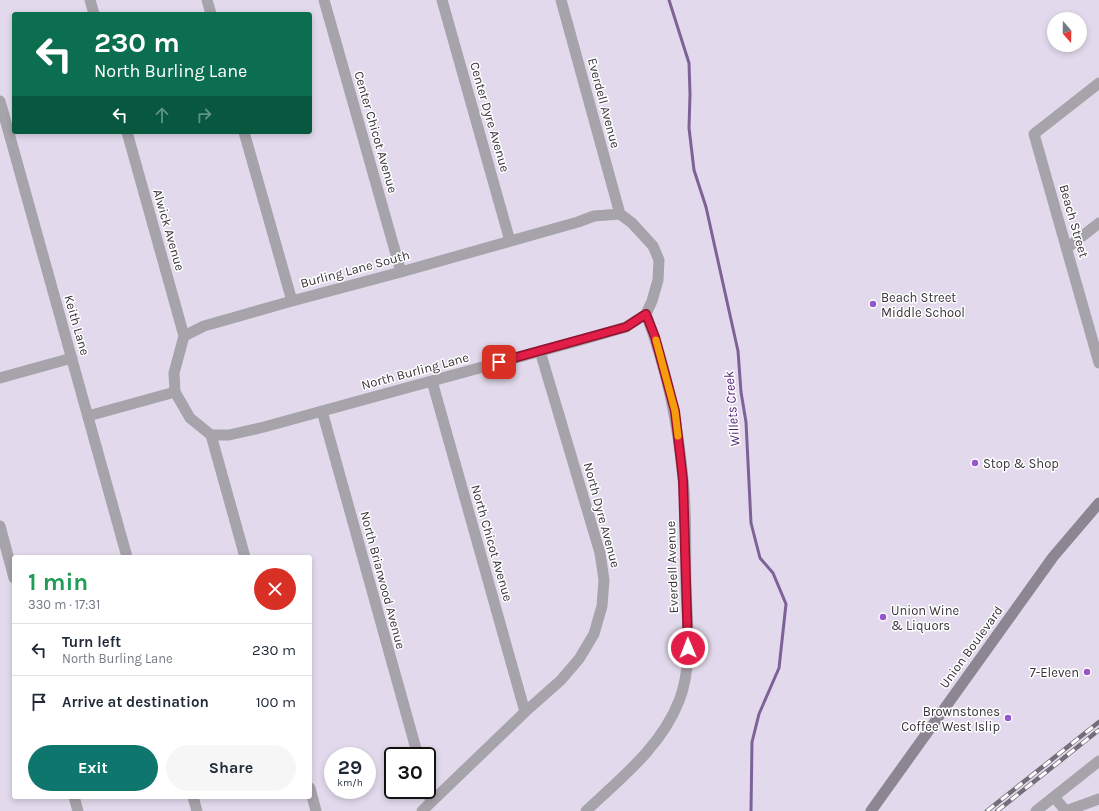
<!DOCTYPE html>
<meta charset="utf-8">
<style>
:root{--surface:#fff;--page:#f6f6f7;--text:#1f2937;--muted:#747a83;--line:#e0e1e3;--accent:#0f766e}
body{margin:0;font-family:Karla,sans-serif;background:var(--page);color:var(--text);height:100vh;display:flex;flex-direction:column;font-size:15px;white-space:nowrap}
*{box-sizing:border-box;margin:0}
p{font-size:13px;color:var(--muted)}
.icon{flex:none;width:22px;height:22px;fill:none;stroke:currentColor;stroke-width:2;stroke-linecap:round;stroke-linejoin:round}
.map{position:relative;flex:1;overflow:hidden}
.panel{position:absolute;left:12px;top:555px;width:300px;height:244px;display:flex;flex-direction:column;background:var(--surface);border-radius:4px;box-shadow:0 2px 6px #0003}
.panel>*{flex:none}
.banner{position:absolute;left:12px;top:12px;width:300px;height:122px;border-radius:4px;box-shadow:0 2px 6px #0003;background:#0b6e4f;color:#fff;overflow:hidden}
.needle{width:26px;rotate:160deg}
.fabs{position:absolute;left:1047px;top:12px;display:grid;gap:8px}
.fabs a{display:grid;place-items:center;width:40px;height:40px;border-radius:50%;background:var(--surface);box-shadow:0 2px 6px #0003;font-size:20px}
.speed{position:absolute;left:324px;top:747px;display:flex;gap:8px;font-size:20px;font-weight:700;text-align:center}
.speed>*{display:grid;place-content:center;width:52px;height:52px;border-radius:50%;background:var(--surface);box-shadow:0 2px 6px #0003;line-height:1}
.speed small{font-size:10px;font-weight:400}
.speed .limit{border:2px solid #111;border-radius:6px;background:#fff;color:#111}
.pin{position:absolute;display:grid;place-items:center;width:34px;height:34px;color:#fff;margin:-17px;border-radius:8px;box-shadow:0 2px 6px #0006}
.me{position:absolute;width:44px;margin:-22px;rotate:359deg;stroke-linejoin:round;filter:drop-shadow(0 0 3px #0008)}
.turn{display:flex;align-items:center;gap:14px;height:84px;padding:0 16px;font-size:18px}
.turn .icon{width:52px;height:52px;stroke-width:2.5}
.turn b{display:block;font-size:28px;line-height:34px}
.lanes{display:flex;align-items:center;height:38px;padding:0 16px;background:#0003;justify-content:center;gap:20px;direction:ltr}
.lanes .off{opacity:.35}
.round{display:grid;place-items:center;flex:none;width:42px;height:42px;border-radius:21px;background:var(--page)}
.head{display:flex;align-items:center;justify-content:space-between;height:68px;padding:0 16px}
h1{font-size:24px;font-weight:700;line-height:30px;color:#1e9e55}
.button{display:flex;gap:8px;margin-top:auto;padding:8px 16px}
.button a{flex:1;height:46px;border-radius:24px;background:var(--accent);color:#fff;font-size:16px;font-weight:700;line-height:46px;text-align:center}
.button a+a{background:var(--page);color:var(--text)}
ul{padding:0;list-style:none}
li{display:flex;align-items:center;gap:12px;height:52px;padding:0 16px;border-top:1px solid var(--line)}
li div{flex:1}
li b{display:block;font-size:15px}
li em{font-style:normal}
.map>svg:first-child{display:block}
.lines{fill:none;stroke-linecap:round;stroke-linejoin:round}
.stream{stroke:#7d6298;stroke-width:3}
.minor{stroke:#a6a3aa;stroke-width:11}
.tertiary{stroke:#a6a3aa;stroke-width:11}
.secondary{stroke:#8b8691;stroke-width:11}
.rail-casing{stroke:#746e79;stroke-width:4.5}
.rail{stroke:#fff;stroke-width:3;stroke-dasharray:9;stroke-linecap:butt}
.route-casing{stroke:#92132f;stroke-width:10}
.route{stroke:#e11d48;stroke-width:7}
.slow{stroke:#f59e0b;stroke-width:7}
.poi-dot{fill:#9555cb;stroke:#fff;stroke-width:1.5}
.labels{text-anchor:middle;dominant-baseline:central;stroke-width:3;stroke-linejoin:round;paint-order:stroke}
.street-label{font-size:13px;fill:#38343b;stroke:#fff}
.poi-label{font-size:13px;fill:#38343b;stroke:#fff;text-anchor:start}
.water-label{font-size:14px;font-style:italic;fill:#4f1c76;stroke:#fff}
</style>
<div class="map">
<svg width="1099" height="811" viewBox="0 0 1099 811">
<rect width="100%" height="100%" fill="#e2daec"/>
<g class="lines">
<path class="stream" d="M669,0L689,63L690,94L689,128L694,170L706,207L738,351L741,392L746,422L751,523L760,558L773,573L786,604L779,668L759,714L752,742L751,811"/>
<path class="minor" d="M90,0L94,14
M207,0L211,14
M324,0L401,272
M442,0L510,241
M561,0L620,214
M1099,83L1034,134L1099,363
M0,101L127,557
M127,132L184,336
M244,132L292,301
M620,214L632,223L653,246L659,260L658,280L652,301L646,314L626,327L581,340L264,427L229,435H211L190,418L175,392L174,373L184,336L204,326L292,301L401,272L578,222L594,216Z
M1067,248L1099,223
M0,378L72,358
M432,381L525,712
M322,411L418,756
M88,416L175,392
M211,435L245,557
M0,526L14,578
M310,788L316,811
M427,788L431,802
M74,797L78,811
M193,797L197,811
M1054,797L1066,811L1099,799
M422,811L525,712L561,680L579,659L594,634L602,606L604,580L600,553L540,351
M586,811C621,778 661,747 679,701C693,666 687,624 686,587C685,552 687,514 683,479C678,423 666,367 646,314"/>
<path class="tertiary" d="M1036,811L1099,761"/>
<path class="secondary" d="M871,811L1053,557L1099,503"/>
<defs>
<path id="rail" d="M987,811L1099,722
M997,811L1099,730"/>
</defs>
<use href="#rail" class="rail-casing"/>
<use href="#rail" class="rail"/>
</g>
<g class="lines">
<defs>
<path id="route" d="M499,362L626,327L646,314L655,337L675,411L683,480L688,648"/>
</defs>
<use href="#route" class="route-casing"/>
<use href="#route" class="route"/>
<path class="slow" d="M656,340L675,411L678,436"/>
</g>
<g class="poi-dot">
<circle cx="873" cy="304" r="4"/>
<circle cx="975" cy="463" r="4"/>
<circle cx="883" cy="617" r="4"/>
<circle cx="1087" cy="672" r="4"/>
<circle cx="1008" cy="718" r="4"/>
</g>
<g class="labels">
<g class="street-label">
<text transform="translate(604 103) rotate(75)">Everdell Avenue</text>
<text transform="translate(490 117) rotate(74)">Center Dyre Avenue</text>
<text transform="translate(376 132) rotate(74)">Center Chicot Avenue</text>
<text transform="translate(1074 221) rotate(74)">Beach Street</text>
<text transform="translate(169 230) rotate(74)">Alwick Avenue</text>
<text transform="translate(355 269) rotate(-15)">Burling Lane South</text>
<text transform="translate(77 325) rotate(74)">Keith Lane</text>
<text transform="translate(415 371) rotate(-15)">North Burling Lane</text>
<text transform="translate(602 515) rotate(75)">North Dyre Avenue</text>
<text transform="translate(492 543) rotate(74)">North Chicot Avenue</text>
<text transform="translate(672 567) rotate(-92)">Everdell Avenue</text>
<text transform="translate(383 580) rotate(75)">North Briarwood Avenue</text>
<text transform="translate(971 647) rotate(-54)">Union Boulevard</text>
</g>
<g class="poi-label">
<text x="881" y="297">Beach Street<tspan x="881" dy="15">Middle School</tspan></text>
<text x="983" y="463">Stop &amp; Shop</text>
<text x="891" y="610">Union Wine<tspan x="891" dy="15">&amp; Liquors</tspan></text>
<text x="1079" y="672" text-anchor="end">7-Eleven</text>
<text x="1000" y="711" text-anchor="end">Brownstones<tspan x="1000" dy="15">Coffee West Islip</tspan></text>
</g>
<g class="water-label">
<text transform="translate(732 409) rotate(-95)">Willets Creek</text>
</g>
</g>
</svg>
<div class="fabs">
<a><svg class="needle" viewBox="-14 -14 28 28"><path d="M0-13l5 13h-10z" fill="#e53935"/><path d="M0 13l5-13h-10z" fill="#747a83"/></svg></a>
</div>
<div class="speed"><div>29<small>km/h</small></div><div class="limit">30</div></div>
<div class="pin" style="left:499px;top:362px;background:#d93025"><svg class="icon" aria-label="arrive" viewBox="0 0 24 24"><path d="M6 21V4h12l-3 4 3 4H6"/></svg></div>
<svg class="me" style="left:688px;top:648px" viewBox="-20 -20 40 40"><circle r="17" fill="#e11d48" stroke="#fff" stroke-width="3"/><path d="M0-11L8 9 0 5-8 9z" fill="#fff"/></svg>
<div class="banner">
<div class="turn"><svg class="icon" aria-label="left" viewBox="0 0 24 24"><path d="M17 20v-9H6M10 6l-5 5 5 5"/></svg><div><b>230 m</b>North Burling Lane</div></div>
<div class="lanes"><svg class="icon" aria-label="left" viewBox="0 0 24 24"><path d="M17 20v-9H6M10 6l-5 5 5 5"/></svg><svg class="icon off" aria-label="ahead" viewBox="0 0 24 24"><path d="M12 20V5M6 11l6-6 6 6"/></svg><svg class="icon off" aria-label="right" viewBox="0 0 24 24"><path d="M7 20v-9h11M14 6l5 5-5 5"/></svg></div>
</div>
<section class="panel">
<div class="head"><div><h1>1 min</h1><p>330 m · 17:31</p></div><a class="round" style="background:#d93025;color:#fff"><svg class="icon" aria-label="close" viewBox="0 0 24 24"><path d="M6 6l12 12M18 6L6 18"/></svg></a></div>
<ul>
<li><svg class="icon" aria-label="left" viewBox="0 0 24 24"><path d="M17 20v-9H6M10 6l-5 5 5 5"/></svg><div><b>Turn left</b><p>North Burling Lane</p></div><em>230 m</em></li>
<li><svg class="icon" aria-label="arrive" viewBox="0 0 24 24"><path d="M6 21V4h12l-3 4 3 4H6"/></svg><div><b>Arrive at destination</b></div><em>100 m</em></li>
</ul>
<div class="button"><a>Exit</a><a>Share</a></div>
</section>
</div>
